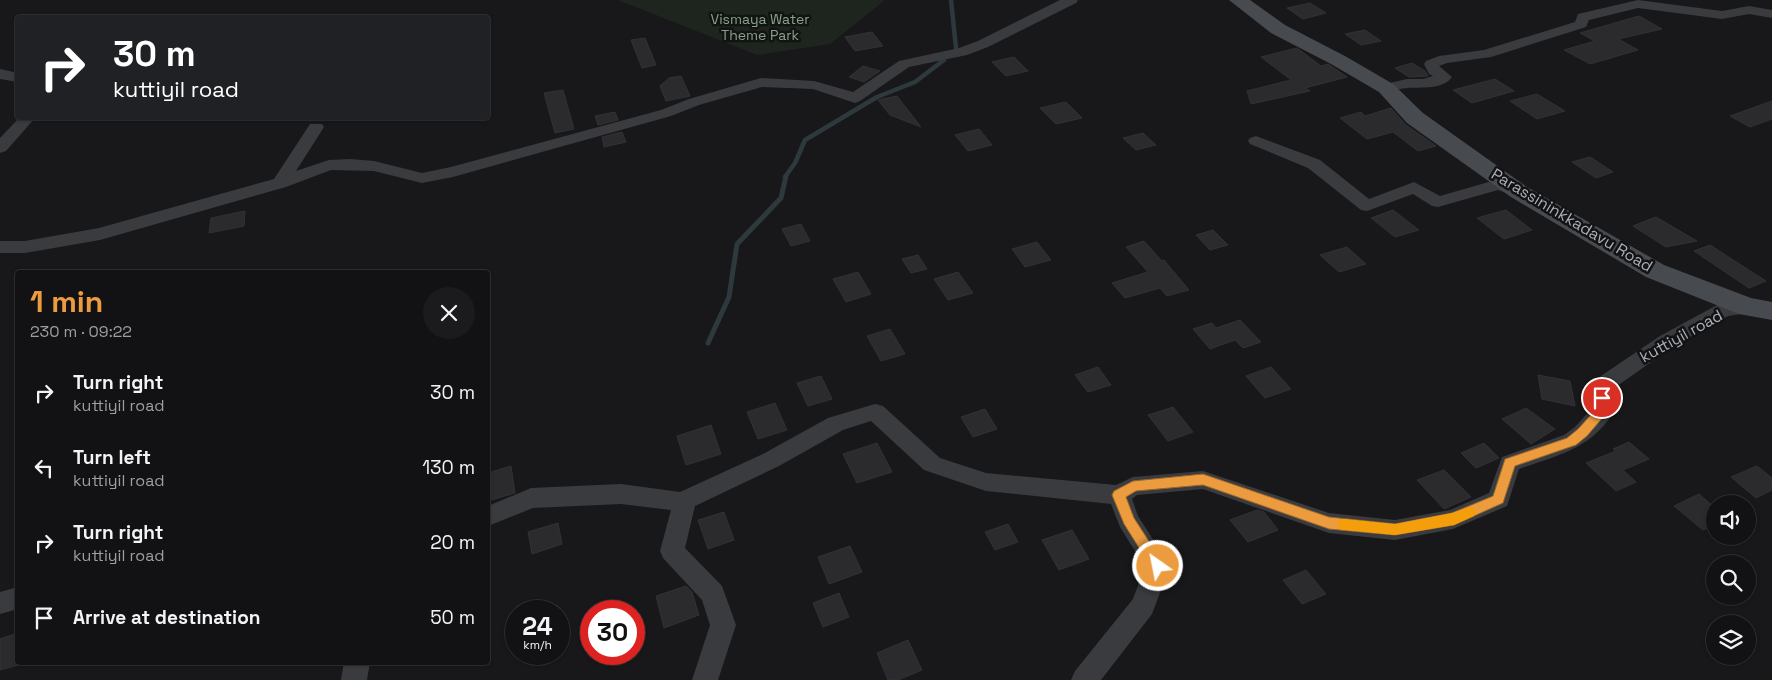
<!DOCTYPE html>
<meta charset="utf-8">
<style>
:root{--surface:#121214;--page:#1b1b1d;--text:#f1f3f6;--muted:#9c9ea0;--line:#313234;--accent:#ec9b3e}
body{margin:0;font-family:"Space Grotesk",sans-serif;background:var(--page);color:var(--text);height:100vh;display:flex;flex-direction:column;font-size:19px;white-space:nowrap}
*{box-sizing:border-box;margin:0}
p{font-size:16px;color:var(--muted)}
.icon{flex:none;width:28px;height:28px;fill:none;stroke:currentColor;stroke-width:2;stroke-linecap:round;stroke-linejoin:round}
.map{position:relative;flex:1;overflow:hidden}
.details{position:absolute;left:15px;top:270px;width:475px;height:395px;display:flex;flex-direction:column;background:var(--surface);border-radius:5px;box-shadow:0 1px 4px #0004,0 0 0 1px var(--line)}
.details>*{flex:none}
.hud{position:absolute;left:15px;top:15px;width:475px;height:105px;border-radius:5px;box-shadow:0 1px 4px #0004,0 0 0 1px var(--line);background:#202124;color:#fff;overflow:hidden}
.fabs{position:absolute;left:1706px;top:495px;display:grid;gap:10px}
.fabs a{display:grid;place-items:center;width:50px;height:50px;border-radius:50%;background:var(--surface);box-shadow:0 1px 4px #0004,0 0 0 1px var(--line);font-size:25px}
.speed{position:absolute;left:505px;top:600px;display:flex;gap:10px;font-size:25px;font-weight:700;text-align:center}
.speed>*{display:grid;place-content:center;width:65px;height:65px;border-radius:50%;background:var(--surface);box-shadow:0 1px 4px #0004,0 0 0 1px var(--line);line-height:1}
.speed small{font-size:12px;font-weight:400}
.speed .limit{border:8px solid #d22;background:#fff;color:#111}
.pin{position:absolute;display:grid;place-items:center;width:42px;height:42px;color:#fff;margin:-21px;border:2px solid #fff;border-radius:50%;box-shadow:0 1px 5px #0007}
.me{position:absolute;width:55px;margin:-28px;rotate:327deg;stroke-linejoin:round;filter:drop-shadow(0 0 4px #0008)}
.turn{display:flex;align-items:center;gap:18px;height:105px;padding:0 15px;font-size:22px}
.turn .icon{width:65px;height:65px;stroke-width:2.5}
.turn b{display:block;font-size:35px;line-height:42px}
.round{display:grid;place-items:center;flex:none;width:52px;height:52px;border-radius:26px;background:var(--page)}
.head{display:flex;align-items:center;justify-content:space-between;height:85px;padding:0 15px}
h1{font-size:30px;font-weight:700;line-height:38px;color:var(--accent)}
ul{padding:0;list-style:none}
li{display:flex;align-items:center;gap:15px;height:75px;padding:0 15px}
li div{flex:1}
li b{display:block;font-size:19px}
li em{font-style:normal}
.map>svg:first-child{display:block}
.green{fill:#1e251e}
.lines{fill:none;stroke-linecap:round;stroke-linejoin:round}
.stream-far1{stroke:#2e393e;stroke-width:4.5}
.stream{stroke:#2e393e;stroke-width:5}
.building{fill:#2b2b2e;stroke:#323236}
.street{fill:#393b3f;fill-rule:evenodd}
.secondary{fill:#474a4f;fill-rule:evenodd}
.route{fill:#ec9b3e;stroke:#996528}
.slow{fill:#f59e0b}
.labels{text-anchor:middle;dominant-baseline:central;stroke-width:5;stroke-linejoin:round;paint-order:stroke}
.far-park-label{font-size:14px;fill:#85a382;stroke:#131315}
.street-label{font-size:16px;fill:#abb1b9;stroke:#131315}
</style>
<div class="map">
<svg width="1772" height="680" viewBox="0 0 1772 680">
<rect width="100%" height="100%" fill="#18181a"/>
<path class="green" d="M618,0H885L830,44L757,55Z"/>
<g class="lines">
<path class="stream-far1" d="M951,0L956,48
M785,177L795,163L805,140L877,97L915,82L944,60"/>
<path class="stream" d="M708,343L729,297L737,244L781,198L786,176"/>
</g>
<path class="building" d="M1310,3L1326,13L1303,19L1287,8Z
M1639,16L1662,29L1618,39L1638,50L1590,64L1564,50L1595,41L1580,33Z
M1365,30L1381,41L1361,45L1345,34Z
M872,32L883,46L855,51L845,37Z
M645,38L656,65L642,68L631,40Z
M1297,48L1321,66L1328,64L1347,77L1305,88L1310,91L1251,104L1247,91L1291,80L1261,57Z
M1014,57L1028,71L1006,76L992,62Z
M1412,63L1425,71L1428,76L1409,77L1395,68Z
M863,66L880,71L864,82L849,77Z
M681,76L690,96L666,101L660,86L669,78Z
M1495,79L1514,91L1472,103L1453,90Z
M563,90L574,129L555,133L544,93Z
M1537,94L1565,111L1537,119L1510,101Z
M897,96L921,127L890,115L878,100Z
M1772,101V119L1750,127L1730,116Z
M1066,102L1082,118L1056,124L1040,108Z
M1391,108L1406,125L1436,146L1418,151L1393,132L1367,139L1340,118L1361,112L1365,116Z
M615,112L618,120L598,125L595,116Z
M979,129L992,145L968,151L955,135Z
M622,132L626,142L604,147L602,137Z
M1143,133L1156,145L1136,150L1123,138Z
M1590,157L1613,172L1596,178L1572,162Z
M1393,210L1419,230L1395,237L1371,218Z
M1506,210L1532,230L1504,239L1477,218Z
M245,211L244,226L209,233L211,218Z
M1656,217L1697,241L1666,247L1633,226Z
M801,224L810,241L791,246L782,229Z
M1213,230L1228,245L1210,250L1196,235Z
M1144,241L1162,261L1164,260L1189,290L1167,296L1160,288L1125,298L1112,283L1148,272L1126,247Z
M1037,242L1051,260L1025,267L1012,249Z
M1710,245L1766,281L1749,288L1694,251Z
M1347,247L1366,264L1339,272L1320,255Z
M918,255L927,269L911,273L902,259Z
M858,272L871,294L846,302L833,279Z
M958,272L973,293L948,300L934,279Z
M1240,320L1261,342L1243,348L1235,340L1210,349L1193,329L1212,323L1216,328Z
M890,329L905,354L881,361L867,336Z
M1098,367L1111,385L1088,392L1075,375Z
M1271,367L1291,389L1265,398L1246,376Z
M1538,375L1570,381L1575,406L1542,399Z
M821,376L832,399L808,406L797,383Z
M775,403L787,430L758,439L747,412Z
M1173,407L1193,432L1168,441L1148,415Z
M1526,408L1555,429L1531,444L1502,419Z
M985,409L997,429L973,437L961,417Z
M711,425L721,454L686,465L677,436Z
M1629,442L1649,459L1623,470L1636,482L1616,491L1586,463L1616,451L1613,449Z
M877,443L892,472L857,483L843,454Z
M1484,443L1499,458L1476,468L1461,453Z
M511,466L515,493L488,501V473Z
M1757,466L1772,478V490L1756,498L1731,477Z
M1444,470L1471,497L1444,509L1417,480Z
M1699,494L1715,508V525L1703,530L1674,506Z
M1257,510L1264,512L1278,530L1248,542L1230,520Z
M724,512L734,540L708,549L698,520Z
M558,523L562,544L532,554L528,532Z
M1008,524L1018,542L995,550L985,532Z
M1072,530L1089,559L1059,570L1042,540Z
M850,546L862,572L829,584L818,557Z
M1306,570L1326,594L1302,604L1283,580Z
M686,586L692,592L699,615L664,628L656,596Z
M839,593L849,617L823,627L813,603Z
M18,633V665L0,670V639Z
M908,640L922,670L898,680H888L877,653Z"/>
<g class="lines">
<path class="street" d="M1060,0H1078L1076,3L988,47L967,55L909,67L860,101L855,103L813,89L762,87L699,105L671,116L453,177L422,183L374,171L331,170L286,187L100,240L25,253H0V241H25L99,228L274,179L310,124H322L324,127L296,171L329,160L350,159L374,161L422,173L451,167L661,110L689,99L761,78L814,81L853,92L899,61L959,48L978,41Z
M1638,0L1722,11L1749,6L1772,10V18L1749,14L1722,19L1638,8L1589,20L1586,27L1491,57L1447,63L1439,66L1452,77C1443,90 1421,87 1408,88C1398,88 1390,94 1381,91L1378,88L1381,85L1407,79H1423L1433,76L1429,74L1424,64L1426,61L1439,56L1484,50L1575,22L1578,14Z
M0,69L18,73V82L0,79Z
M19,118H35L6,151L0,153V138Z
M1256,136L1320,160L1369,199L1414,182L1440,196L1499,179L1525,188L1528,192L1525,196L1519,197L1498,190L1438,207L1432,206L1413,194L1367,211L1361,210L1308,168L1250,144L1248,141L1250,138Z
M1748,300L1755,302L1758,307L1755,312L1728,316L1674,346L1610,391L1616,408C1594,448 1559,455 1519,469L1507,506L1453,529L1395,540L1329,533L1203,489L1137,495L1132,499L1138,516L1170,566L1152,614L1101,680H1071L1075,671L1133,599L1145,567L1120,527L1111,504L986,491L924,470L871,421L843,430L779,466L695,506L685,548L722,586L736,625L718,680H692L710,625L702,600L663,558L660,551L671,510L621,504L533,508L488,526V506L531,488L621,484L680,492L763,454L828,418L875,404L883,406L940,458L986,473L1116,485L1133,477L1203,471L1329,513L1395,520L1450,510L1489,493L1502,457L1564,435L1575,427L1594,406L1589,388L1592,382L1660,336L1717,305Z
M18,587V609L0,614V592Z
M344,662H370L367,680H341Z"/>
<path class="secondary" d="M1229,0H1250L1285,25L1345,56L1393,84L1423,113L1527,187L1664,265L1751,298L1772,302V320L1739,314L1646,277L1511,197L1407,123L1379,92L1331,64L1271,33Z"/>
</g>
<path class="route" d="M1602,393L1606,395L1611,408L1587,436L1576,445L1515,466L1503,503L1454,525L1395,535L1329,529L1203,485L1136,491L1126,497L1134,518L1165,566L1163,570L1158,572L1153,570L1124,524L1112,495L1114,491L1133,481L1203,474L1329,517L1395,524L1452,513L1493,496L1505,459L1567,438L1578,429L1598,407L1596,398L1597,395Z"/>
<path class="slow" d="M1469,507L1474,508L1476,512L1474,516L1454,525L1395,535L1344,530L1339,529L1337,524L1339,520L1344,519L1395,524L1452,513Z"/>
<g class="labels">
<g class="far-park-label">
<text x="760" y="19">Vismaya Water<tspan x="760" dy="16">Theme Park</tspan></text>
</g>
<g class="street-label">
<text transform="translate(1572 220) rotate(31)">Parassininkkadavu Road</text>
<text transform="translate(1681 336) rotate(-29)">kuttiyil road</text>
</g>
</g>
</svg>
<div class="fabs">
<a><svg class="icon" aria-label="sound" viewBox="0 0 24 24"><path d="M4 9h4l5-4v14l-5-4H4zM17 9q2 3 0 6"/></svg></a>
<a><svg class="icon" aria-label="search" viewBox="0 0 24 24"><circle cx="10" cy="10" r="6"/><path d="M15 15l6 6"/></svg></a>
<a><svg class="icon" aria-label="layers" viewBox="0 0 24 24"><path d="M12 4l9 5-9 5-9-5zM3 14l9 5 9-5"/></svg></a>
</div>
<div class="speed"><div>24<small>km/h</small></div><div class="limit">30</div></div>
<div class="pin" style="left:1602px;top:398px;background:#d93025"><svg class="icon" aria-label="arrive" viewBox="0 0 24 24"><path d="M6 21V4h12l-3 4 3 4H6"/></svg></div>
<svg class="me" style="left:1158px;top:566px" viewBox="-20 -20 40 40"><circle r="17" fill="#ec9b3e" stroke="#fff" stroke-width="3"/><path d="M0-11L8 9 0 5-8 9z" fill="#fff"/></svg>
<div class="hud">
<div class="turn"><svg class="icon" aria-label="right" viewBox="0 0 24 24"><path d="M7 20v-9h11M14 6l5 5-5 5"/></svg><div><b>30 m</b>kuttiyil road</div></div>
</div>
<section class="details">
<div class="head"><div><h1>1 min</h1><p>230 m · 09:22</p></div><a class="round"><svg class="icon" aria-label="close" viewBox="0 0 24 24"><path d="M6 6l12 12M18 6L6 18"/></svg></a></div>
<ul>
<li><svg class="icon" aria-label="right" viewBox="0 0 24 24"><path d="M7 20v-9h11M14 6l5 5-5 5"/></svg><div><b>Turn right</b><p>kuttiyil road</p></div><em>30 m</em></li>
<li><svg class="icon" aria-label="left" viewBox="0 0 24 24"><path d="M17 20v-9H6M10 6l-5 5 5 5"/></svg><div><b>Turn left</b><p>kuttiyil road</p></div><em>130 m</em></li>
<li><svg class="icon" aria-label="right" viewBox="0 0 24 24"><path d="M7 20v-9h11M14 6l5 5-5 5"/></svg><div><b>Turn right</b><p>kuttiyil road</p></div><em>20 m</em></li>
<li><svg class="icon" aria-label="arrive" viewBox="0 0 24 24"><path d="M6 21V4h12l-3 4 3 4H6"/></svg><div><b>Arrive at destination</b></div><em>50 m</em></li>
</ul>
</section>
</div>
